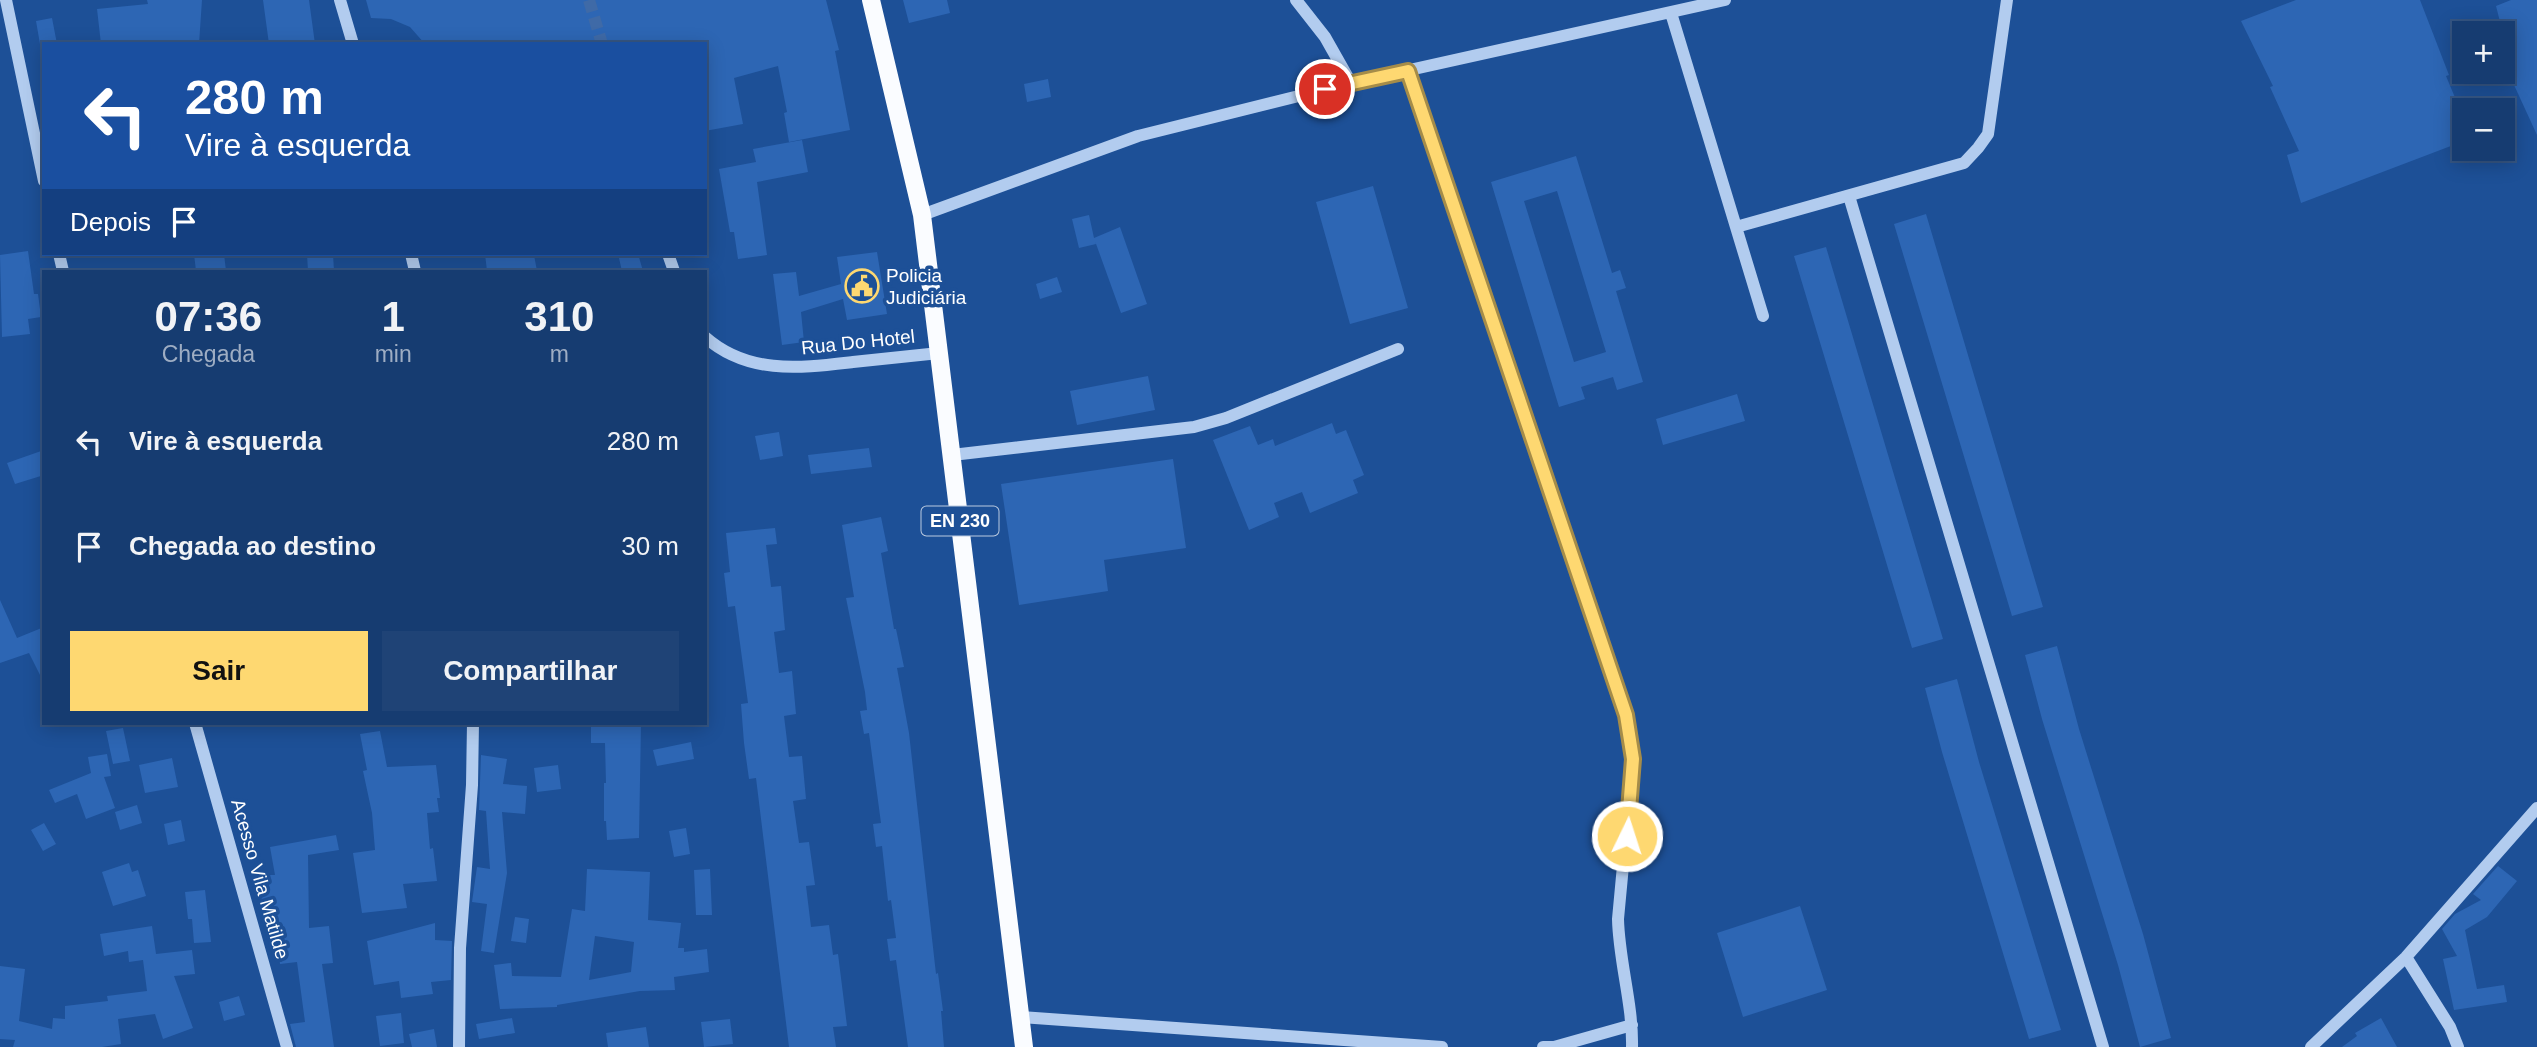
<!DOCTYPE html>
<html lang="pt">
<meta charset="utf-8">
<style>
:root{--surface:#163c71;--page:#1f4376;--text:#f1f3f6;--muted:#9eadc3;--line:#355684;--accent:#fed871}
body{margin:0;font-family:Helvetica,sans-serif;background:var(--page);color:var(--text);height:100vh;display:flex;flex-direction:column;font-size:26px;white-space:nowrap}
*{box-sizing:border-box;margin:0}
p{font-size:23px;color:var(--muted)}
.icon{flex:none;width:38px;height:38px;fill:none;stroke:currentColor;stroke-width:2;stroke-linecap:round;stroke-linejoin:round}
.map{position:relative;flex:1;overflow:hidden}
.sheet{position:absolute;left:42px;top:270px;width:665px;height:455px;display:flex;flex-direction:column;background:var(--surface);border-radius:0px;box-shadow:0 4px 18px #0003,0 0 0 2px var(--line)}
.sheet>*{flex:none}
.top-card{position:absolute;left:42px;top:42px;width:665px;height:214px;border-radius:0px;box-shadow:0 4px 18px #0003,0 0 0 2px var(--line);background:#1a4fa0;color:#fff;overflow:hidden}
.buttons{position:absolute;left:2452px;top:21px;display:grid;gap:14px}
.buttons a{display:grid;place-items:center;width:63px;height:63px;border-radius:0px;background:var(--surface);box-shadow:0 4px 18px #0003,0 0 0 2px var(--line);font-size:35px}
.pin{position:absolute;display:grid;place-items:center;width:60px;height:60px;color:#fff;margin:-30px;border:4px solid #fff;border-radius:50%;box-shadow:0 2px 7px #0007}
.me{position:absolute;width:77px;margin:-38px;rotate:4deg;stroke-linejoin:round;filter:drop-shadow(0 0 5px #0008)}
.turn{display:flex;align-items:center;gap:24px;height:147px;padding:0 28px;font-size:32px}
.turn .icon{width:91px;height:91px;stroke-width:2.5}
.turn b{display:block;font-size:49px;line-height:60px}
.then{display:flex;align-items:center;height:66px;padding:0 28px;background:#0003;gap:14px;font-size:26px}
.eta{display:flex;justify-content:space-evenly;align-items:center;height:119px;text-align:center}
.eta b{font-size:42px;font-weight:800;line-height:49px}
.primary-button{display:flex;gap:14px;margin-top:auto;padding:14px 28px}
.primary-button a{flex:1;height:80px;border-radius:0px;background:var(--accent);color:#111;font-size:28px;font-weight:800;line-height:80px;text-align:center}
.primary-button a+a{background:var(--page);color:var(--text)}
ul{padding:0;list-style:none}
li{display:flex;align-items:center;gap:21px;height:105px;padding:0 28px}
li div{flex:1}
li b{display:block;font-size:26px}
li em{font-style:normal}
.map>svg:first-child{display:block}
.building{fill:#2d66b4;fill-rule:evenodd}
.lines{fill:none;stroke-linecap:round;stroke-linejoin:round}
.minor-tunnel{stroke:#3f6aa7;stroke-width:12;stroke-dasharray:12 6;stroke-linecap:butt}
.minor{stroke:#b2ccef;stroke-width:12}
.major{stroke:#fafcff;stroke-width:18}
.route-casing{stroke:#a58c49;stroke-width:18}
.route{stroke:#fed871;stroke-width:12}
.labels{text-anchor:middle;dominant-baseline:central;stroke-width:7;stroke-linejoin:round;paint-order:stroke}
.shield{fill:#1d5097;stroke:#bbcae0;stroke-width:2}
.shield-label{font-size:18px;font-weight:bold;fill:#fff}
.poi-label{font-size:19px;fill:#fff;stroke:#1d5097;text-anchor:start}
.street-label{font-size:19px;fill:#fff;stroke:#1d5097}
</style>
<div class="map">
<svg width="2537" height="1047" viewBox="0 0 2537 1047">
<rect width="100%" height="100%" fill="#1d5097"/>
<path class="building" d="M147,0H202L199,44H141V42L101,44L97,9L148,4Z
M263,0H309L315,44H269Z
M366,0H826L839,50L835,51L850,130L789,142L784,113L787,112L778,66L734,78L743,124L705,131V44H425L410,27L391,19L371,18Z
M903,0H947L950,13L909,23Z
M2296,0H2420L2449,75L2446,76L2464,119V141L2301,203L2287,155L2299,151L2270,87L2273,86L2241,21Z
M2511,0H2537V135L2509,74L2513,73L2496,6Z
M52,18L57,44H40L36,21Z
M1048,79L1051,97L1027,102L1024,84Z
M802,140L808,172L757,182L767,255L738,259L734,232H730L719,169L756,162L753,149Z
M1576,156L1612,273L1620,270L1626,288L1616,291L1643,382L1617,390L1613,377L1581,387L1585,399L1559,407L1491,182ZM1557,191L1606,352L1574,362L1524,201Z
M1373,186L1408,308L1350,324L1316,202Z
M1926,214L2043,607L2012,616L1894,224Z
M1089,215L1094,238L1120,227L1147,304L1121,313L1095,241L1096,244L1079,248L1072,219Z
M1826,247L1943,639L1912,648L1794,256Z
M28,251L34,294H38L41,317L28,319L30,334L2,337L0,255Z
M877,252L887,314L847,320L843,299L801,312L804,342L782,345L773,274L796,272L799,296L841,284L837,257Z
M194,254H224L226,271H196Z
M307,254H333L334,271H308Z
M485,254H518L519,257L534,255L537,271H487Z
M618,254H638L643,271H622Z
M1057,277L1062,292L1040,299L1036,284Z
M1148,376L1155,410L1077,425L1070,391Z
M1737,394L1745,421L1663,445L1656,419Z
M1332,423L1336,434L1346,430L1364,475L1353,480L1358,493L1310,513L1302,492L1274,503L1279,517L1249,530L1213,440L1250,426L1258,445L1273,439L1275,446Z
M779,432L783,456L760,460L755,436Z
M869,448L872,467L811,474L808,455Z
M44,450V475L15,484L7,463Z
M1173,459L1186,548L1104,560L1108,591L1019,605L1001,484Z
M881,517L888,551L881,553L894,629H896L904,667L897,668L909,733L936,974L938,973L943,1011H941L944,1047H908L896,960L890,961L887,939L896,938L891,900L888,901L882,846L876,847L873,824L881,823L869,733L864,734L860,711L867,710L865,692L846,598L854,597L842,525Z
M775,528L777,544L766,545L771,587L781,586L785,630L774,632L779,673L792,671L796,714L784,716L789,757L802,756L806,799L793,801L799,843L809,842L815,885L806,886L811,927L829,925L833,955L838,954L847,1026L833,1027L836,1047H789L756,778L749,779L744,743L741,704L748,703L735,606L728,607L724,573L730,572L726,533Z
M0,600L17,638L44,627V683L29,653L0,663Z
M2057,646L2079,729L2143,934L2171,1038L2140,1047L2118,965L2042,719L2025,655Z
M1957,679L1979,762L2061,1030L2029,1039L1942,752L1925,688Z
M616,723H641L639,838L607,840L606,821H604V783H606L605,743H591V725H617Z
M123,728L130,761L113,764L106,731Z
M380,731L387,767L436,765L440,798H437L439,812L427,813L430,849L433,848L437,881L403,884L407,908L362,913L353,853L375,850L372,813L363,771L367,770L360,734Z
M691,742L694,759L657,766L653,750Z
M107,754L111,776L104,777L115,808L86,819L77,794L55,803L49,790L91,773L88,757Z
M481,755L507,759L503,784L527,786L525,814L502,812L507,873L494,953L481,951L487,904L472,902L477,867L490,869L486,811L479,810Z
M172,758L178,787L145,793L139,765Z
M558,765L561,789L537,792L534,768Z
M137,805L142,823L120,830L115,812Z
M181,820L185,841L168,845L164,824Z
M44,823L56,844L43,851L31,830Z
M686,828L690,854L674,857L669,831Z
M336,835L339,850L308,855L309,928L329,926L333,963L322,964L334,1047H296L290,1024L305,1022L297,962L280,964L273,916H261L260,875H275L270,847Z
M129,863L132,872L138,870L146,896L113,906L102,872Z
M2498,866L2517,881L2487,917L2465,930L2477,989L2504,985L2507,1002L2454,1010L2443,959L2457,956L2442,929L2455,914L2481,900L2473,894Z
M587,869L650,872L648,920L681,923L678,948H684V952L707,949L709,972L674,977L675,990L640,991L557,1005V1007L500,1009L494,965L511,963L512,976L561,977L572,909L585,911ZM595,936L634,942L631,972L589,980Z
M710,869L712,915H696L694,870Z
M205,890L211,942L194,943L192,919H188L185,892Z
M1800,906L1827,990L1743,1017L1717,933Z
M515,917L529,919L526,943L511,941Z
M435,923V940L452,941L451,980L431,982L433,994L401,998L399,981L374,985L367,941Z
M152,926L156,954L192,950L195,974L174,976L193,1028L163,1039L155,1014L118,1019L121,1044L102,1047H13L15,1040L0,1039V966L25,969L19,1021L52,1029L53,1018L65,1019V1006L108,1001L107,996L147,991L143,960L129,962L128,951L104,956L100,934Z
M239,996L245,1015L224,1021L219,1002Z
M401,1013L404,1043L380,1046L376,1016Z
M512,1018L515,1033L479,1039L476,1024Z
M2381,1018L2397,1047H2342L2357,1036L2355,1033Z
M730,1019L733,1044L704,1047L701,1022Z
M646,1027L649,1047H608L606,1033Z
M434,1029L437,1047H412L409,1034Z"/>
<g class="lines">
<path class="minor-tunnel" d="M589,0L602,44"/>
<path class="minor" d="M6,0L44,181
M340,0L353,44
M1296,0L1325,37L1351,83
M1671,13L1763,316
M1408,71L1626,714L1633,759L1618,919C1619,962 1633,1004 1632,1047
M1849,196L2103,1047
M922,215L1138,136L1351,83L1725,0
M1736,227L1964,163L1978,148L1988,134L2007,0
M59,254L63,271
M411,254L415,271
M668,254L674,271
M705,337C748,375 800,368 853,362C882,359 910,356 939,353
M952,455L1194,427L1226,418L1398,349
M195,723L287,1047
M2406,957L2450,1027L2458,1047
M1021,1017L1442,1047
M459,1047L460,948L472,785L473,723
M1543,1047H1554L1632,1025
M2311,1047L2406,957L2537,808"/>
<path class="major" d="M871,0L922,215L1024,1047"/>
</g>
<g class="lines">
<defs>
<path id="route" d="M1325,89L1408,71L1626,715L1633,759L1627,836"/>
</defs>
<use href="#route" class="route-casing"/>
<use href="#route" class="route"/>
</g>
<defs>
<symbol id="civic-ring" viewBox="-11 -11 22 22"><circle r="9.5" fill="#1d5097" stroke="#fed871" stroke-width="1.5"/><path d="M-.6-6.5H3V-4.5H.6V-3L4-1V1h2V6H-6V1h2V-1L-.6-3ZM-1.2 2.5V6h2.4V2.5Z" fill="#fed871"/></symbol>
</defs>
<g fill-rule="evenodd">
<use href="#civic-ring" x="843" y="267" width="38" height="38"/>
</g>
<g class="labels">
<rect class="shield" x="921.5" y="506.5" width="77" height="29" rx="5"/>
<g class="shield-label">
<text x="960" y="521">EN 230</text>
</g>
<g class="poi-label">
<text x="886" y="275">Policia<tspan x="886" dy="22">Judiciária</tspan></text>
</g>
<g class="street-label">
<text transform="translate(858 342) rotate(-6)">Rua Do Hotel</text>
<text transform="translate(260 879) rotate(74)">Acesso Vila Matilde</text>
</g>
</g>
</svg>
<div class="buttons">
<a>+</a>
<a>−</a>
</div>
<div class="pin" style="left:1325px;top:89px;background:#d93025"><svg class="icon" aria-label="arrive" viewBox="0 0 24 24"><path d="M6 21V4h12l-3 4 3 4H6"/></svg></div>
<svg class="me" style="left:1627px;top:836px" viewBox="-20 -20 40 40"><circle r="17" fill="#fed871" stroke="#fff" stroke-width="3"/><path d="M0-11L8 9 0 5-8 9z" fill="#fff"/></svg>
<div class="top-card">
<div class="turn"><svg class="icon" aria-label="left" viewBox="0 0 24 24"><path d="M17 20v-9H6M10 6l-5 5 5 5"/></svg><div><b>280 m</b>Vire à esquerda</div></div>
<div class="then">Depois<svg class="icon" aria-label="arrive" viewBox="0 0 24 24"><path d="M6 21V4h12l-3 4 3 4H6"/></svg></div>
</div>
<section class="sheet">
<div class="eta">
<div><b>07:36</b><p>Chegada</p></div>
<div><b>1</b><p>min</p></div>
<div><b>310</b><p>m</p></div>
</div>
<ul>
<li><svg class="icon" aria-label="left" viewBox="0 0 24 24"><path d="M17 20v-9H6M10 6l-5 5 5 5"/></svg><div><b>Vire à esquerda</b></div><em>280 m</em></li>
<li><svg class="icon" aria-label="arrive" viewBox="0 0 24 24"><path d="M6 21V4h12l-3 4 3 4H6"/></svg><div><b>Chegada ao destino</b></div><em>30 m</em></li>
</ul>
<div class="primary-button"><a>Sair</a><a>Compartilhar</a></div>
</section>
</div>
